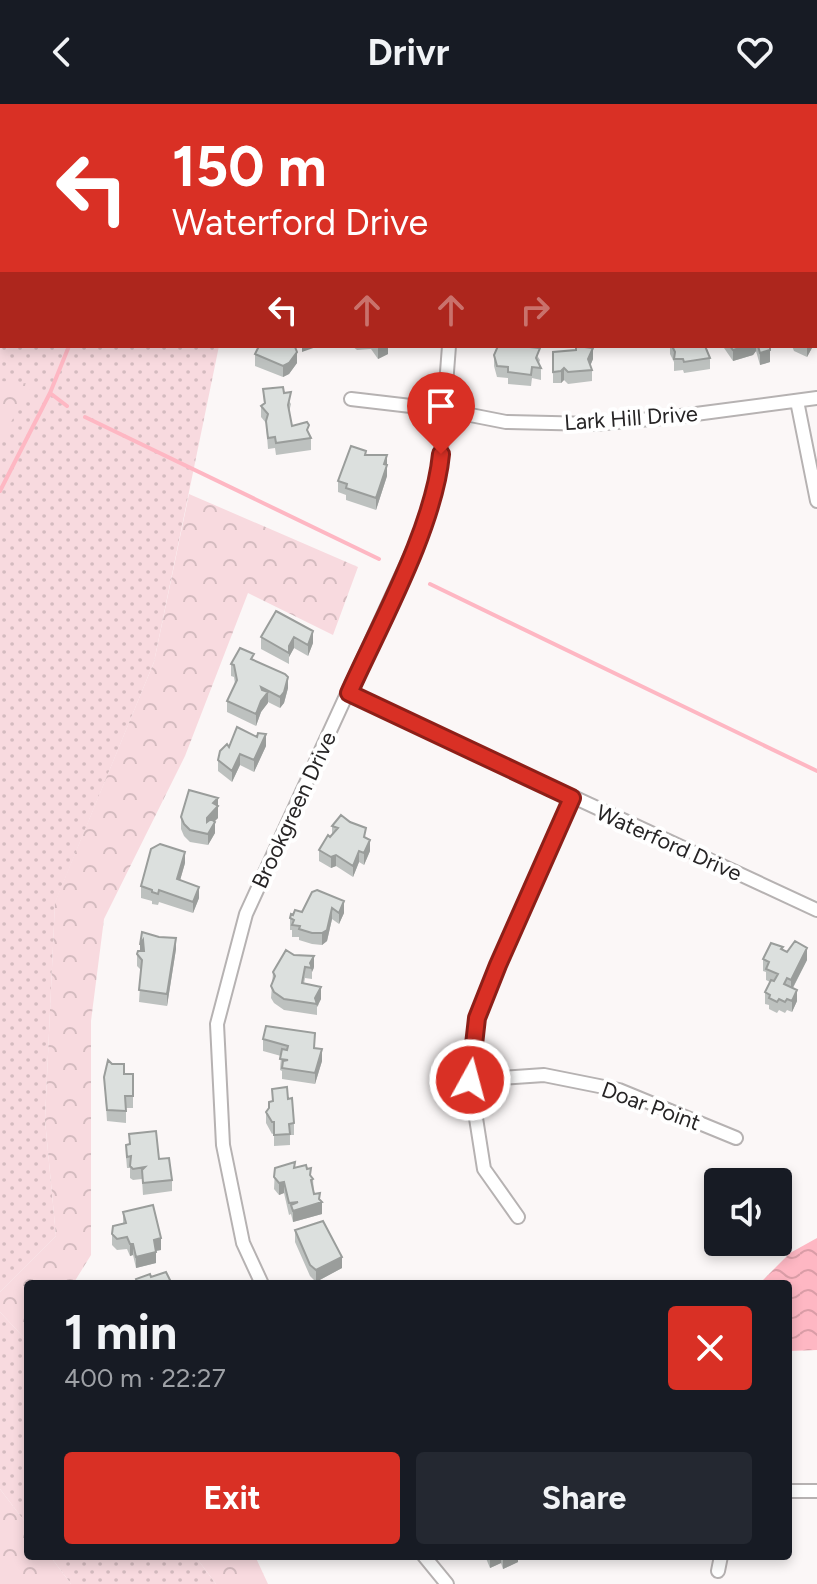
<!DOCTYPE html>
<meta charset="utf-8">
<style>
:root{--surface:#171b24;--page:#242831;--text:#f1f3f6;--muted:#9ea1a6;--accent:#d93025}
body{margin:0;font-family:Figtree,sans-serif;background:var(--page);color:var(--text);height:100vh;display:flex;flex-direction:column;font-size:30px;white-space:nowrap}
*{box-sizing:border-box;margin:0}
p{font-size:26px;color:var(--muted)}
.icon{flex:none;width:44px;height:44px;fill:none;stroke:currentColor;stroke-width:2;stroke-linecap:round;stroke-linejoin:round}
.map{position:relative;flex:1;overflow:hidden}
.panel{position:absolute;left:24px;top:1176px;width:768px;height:280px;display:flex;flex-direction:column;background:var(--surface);border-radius:8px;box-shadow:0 4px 12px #0003}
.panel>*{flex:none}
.guide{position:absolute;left:0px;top:0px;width:818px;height:244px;box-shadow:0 4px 12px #0003;background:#d93025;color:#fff;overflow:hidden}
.buttons{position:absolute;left:704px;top:1064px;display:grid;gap:16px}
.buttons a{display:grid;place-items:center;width:88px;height:88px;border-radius:8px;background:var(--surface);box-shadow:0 4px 12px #0003;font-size:40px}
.pin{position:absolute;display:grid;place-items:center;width:68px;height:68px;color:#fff;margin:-82px -34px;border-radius:50% 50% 50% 0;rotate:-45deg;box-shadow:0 0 8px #0007}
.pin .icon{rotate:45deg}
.me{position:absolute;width:88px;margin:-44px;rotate:7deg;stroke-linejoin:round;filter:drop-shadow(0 0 6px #0008)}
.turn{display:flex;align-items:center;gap:28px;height:168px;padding:0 40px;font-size:36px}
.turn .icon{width:104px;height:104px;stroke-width:2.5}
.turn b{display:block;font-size:56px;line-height:68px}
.lanes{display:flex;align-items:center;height:76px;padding:0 40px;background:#0003;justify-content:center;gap:40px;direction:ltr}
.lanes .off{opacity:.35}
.round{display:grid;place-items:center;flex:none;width:84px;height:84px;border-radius:8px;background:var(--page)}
.overview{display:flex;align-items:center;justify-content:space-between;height:136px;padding:0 40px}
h1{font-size:48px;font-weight:700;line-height:60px}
.action{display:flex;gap:16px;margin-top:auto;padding:16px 40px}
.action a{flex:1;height:92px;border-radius:8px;background:var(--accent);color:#fff;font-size:32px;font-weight:700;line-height:92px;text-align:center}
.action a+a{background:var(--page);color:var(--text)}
header{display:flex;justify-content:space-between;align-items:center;height:104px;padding:0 40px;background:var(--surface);font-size:36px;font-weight:700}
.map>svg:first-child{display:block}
.grass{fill:url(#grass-dots)}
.forest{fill:url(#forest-crowns)}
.water{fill:url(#water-waves)}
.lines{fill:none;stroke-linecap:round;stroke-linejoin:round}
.stream{stroke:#feb7c3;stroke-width:4}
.street-casing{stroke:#b6b2b2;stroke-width:16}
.street{stroke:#fff;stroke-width:12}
.wall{fill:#bdc1bf}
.shaded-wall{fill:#9a9d9b}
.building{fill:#dce0de;stroke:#9a9d9b;stroke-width:2}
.route-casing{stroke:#8d1f18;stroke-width:20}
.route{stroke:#d93025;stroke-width:14}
.labels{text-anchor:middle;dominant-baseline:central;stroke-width:8;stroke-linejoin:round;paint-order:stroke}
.street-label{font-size:22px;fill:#262425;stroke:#fff}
</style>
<header><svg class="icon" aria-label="back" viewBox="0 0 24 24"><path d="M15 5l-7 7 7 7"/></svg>Drivr<svg class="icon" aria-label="heart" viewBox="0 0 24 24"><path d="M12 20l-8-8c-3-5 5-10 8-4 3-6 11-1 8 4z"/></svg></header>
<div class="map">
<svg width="817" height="1480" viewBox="0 0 817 1480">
<defs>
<pattern id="grass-dots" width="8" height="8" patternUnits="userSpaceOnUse" patternTransform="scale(2)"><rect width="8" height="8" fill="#f8dadf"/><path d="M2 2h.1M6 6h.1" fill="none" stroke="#d4bbbf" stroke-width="1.8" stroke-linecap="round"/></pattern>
<pattern id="forest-crowns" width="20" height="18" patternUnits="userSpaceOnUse" patternTransform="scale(2)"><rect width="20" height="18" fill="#f8dadf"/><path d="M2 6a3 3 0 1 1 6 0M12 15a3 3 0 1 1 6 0" fill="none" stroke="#d4bbbf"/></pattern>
<pattern id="water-waves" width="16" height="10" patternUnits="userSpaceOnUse" patternTransform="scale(2)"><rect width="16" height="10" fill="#feb7c3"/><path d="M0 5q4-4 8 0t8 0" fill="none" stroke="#da9da7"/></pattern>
</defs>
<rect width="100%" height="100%" fill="#fbf7f7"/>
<path class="grass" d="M0,0L165,2H2V242H219L154,558L55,799L45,1016L56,1132L0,1188Z
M0,1208L28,1238V1422L0,1385Z
M50,1452H195L216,1480H71Z"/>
<path class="forest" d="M0,277L33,280L0,337Z
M189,390L358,463L333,531L248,489L185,652L104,815L91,917V1151L73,1180H28V1238L0,1208V1188L56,1132L45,1016L55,798L154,558Z
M0,1385L28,1422V1452H50L71,1480H0Z
M195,1452H255L268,1480H216Z"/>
<path class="water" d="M817,1134V1246L788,1247V1180H759L790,1149Z"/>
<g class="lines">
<path class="stream" d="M184,2L185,0
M50,289L67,302
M85,313L379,455
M0,387L50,289L69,242
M430,480L817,667"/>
<defs>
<path id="street" d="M474,2L475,0
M351,295L445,306L506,318L594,320L673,313L817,294
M797,297L817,397
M349,589L817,806
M470,976L544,971L619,986L736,1034
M518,1113L484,1065L470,976L477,914L498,861L572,694
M262,1180L243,1139L223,1041L217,920L246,810L418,435L439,372L449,242
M788,1387H817
M424,1452L447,1480
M718,1467L721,1452"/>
</defs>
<use href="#street" class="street-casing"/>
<use href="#street" class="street"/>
</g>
<path class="wall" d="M380,0H423L422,2H385Z
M707,0H747L745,2H708Z
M296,242L297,259L289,270L283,273L255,262V250Z
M352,242H388V250L378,255L371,245L357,246Z
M531,242L540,256L539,259L541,264V276L532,274L531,282L508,280V274L497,273L494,262V251Z
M670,242H706L710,254V265L684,269L683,266L674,267V258L670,250Z
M724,242H770V258L760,261L756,247L753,251L733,257L724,244Z
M792,242H813L807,253L794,247Z
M553,248L593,255L590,262L592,266V277L568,280L564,276L561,279H553Z
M263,285L284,289L291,300L289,308L292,322L309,331L311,334V346L276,351L275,344L268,345L266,319L261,313V302L264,300Z
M366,351H387V372L376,406L346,396V391L338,388V377Z
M276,507L313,539L308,552L294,544L289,553V560L261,545V533Z
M254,556L288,584L284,599L280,604L268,598L261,608L256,622L227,608V597L235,580L234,573L231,572V560Z
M266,642L254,668L240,661L232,678L218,667V656L229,643Z
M218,694V714L214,717L215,729L208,741L190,738L184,732L181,725V713Z
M332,722L366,734L370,747L364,761L359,758L353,773L336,762L331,764L319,757V746L332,730Z
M185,759L180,776L199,794L193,809L159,798L158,801L152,800V797L141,794V782Z
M312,788L344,809L339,820L332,815L327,837L322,841L312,840L299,836V833H292V826H290V814L293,811L302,808Z
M176,845L167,902L139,898L141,866L137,862V850Z
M286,846L314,863L312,868V875L305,874L304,880L321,895L317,903V911L284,906L274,899L271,894L273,868Z
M783,846L807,856L793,884L797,897L792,908L787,906L785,909L779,906L777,909L769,905V901L765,900V888L770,878L766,876V868L763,867V855Z
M263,935L315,944L322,957L315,980L282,975V967L280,966L281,952L263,947Z
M124,970H133V1004H126V1019L107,1017L104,973Z
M272,985L288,995L294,1019V1031H290V1041L274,1042V1029L272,1030L266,1019V1008L272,997Z
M129,1030L159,1055L172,1076V1087L143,1091L142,1075L133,1076L130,1074V1064H127L126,1052V1041L129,1040Z
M275,1064H295L311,1072L313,1075L314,1090L320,1096L322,1110L293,1118L291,1110L289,1111L284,1089L279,1091L274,1085Z
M123,1108L161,1146L156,1147V1159L136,1164L133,1151L130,1152L127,1145L117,1146L112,1141V1130L123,1120Z
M295,1126L342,1164L316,1178L310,1172L295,1138Z
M485,1452H518V1458L503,1465L501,1459L490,1464Z"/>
<path class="shaded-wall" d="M302,242H319L302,248Z
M382,242H388V250L378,255V244Z
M746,242H756V247L753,251L733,257V246Z
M807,242H813L807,253Z
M593,244V255L588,267V255Z
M770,246V258L760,261V249Z
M297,248V259L289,270L283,273V262Z
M564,264V276L561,279V267Z
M387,351V372L376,406V394Z
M313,527V539L308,552V541Z
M294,533V544L289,553V542Z
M288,573V584L284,599L280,604V593Z
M268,588V599L261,608L256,622V610L261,597Z
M266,630V642L254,668V656Z
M240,650V661L232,678V667Z
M218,694V714L207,725V714L213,699Z
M215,718V729L208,741V730Z
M370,736V747L364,761V749Z
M359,747V758L353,773V762Z
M185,748V759L177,787V775Z
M336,751V762L331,764V753Z
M199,783V794L193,809V798Z
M344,797V809L339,820V809Z
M332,804V815L327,837L322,841V829Z
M176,834V845L167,902V890Z
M143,836V848L140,853V841Z
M807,844V856L791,887V876Z
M314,852V863L312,868L310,859Z
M321,883V895L317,903L315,894Z
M797,886V897L792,908V897Z
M322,945V957L315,980V969Z
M284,1078V1089L279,1091V1079Z
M320,1089V1099L322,1098V1110L293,1118V1107Z
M161,1134V1146L154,1147V1136Z
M130,1140H133V1151L130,1152Z
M156,1148V1159L136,1164V1153Z
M342,1153V1164L316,1178V1166Z
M490,1452H501V1459L490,1464Z
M506,1452H518V1458L503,1465V1453Z"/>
<path class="building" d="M238,0H278L277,2H237Z
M521,0H559V2H521Z
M641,0H664V2H633L642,1Z
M816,201H817L816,225Z
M259,242H292L295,243L297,248L289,259L283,262L255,250Z
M498,242H530L529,243L540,244L536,254L541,264L532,263L531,271L508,268V263L497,262L494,251Z
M576,242L593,244L588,255L592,266L568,268L564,264L561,267L553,268V248L576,246Z
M672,242H705L710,254L684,258L683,255H674L675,248Z
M730,242H746L733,246Z
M758,242H770V246L760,249Z
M283,283L284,289L291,288L288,301L292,322L307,318L309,321L307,326L311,334L276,339L275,333L268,334L266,317L268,310L261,302L265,299L263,285Z
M351,342L366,347L365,351H387L384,360L387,361L376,394L346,384L347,380L338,377Z
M276,507L313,527L308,541L294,533L289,542V549L261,533Z
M240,544L254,550L251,555L285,570L288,573L284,588L280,593L261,583L262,586L268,588L261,597L256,610L227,597L237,576L234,561L231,560Z
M237,623L257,633L258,629L266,630L254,656L240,650L232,667L218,656L220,647L227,640L229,643Z
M189,686L218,694L213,699L218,702L207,714V718L211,715L215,718L208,730L190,726L184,720L181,713Z
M341,711L350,718L366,724L364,733L370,736L364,749L359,747L353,762L336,751L331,753L319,746L328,731L330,733L338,724L332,722Z
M160,740L185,748L177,775L199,783L193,798L159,786L158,790L152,788V786L141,782L151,745Z
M317,786L344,797L339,809L332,804L327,826L322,829H312L299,825L300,822L292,821L294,816L290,814L291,810L293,811L295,806L302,808L312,788Z
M142,828L159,833L176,834L167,890L139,886L142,856L137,850L138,847H144L143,836L140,841Z
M795,837L807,844L791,876L787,874L784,880L797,886L792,897L787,895L785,898L779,895L777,898L769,894L770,891L765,888L771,876L774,877L778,870L766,865L769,858L763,855L771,839L783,843L781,845L787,848Z
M286,846L294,851L314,852L310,859L312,864L305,863L302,879L321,883L315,894L317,900L284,895L274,888L271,882L275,872L273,868Z
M266,922L315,929L314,944L322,945L315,969L282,964L283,957L288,956L280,955L282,945L287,946L288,942L263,935Z
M108,956L112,960H124V970H133V992H125L126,1007L107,1006L104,973Z
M287,983L288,995L292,994L294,1019L289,1020L290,1030L274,1031V1018H272L266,1008L269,1004V998L273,997L272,985Z
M156,1027L159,1055L169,1054L172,1076L143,1079L142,1066L145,1063L133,1065L130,1062L131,1052L127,1053L126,1041L130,1040L129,1030Z
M295,1058L294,1064L306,1061L307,1065L311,1064L310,1071L313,1075L311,1076L314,1090L320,1089L319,1095L322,1098L293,1107L291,1101L298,1098L289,1099L284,1078L279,1079L274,1073L275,1064Z
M153,1101L161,1134L154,1136L156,1148L136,1153L133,1140H130L127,1133L117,1135L112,1130L113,1122L126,1119L123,1108Z
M323,1117L342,1153L316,1166L310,1161L295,1126Z
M166,1168L172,1180H131L137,1178L136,1175L150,1170L151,1173Z"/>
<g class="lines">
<defs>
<path id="route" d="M441,350C434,424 380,520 349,589L572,694L498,861L477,914L470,976"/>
</defs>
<use href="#route" class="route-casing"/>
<use href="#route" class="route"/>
</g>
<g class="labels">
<g class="street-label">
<text transform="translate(631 314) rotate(-4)">Lark Hill Drive</text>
<text transform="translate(294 706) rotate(-65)">Brookgreen Drive</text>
<text transform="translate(669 739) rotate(24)">Waterford Drive</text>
<text transform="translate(651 1002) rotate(20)">Doar Point</text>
</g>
</g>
</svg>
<div class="buttons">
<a><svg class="icon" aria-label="sound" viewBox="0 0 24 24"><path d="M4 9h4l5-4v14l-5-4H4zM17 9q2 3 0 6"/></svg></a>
</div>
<div class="pin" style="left:441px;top:350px;background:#d93025"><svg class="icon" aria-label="arrive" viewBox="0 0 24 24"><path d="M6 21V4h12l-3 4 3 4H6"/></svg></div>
<svg class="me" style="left:470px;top:976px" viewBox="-20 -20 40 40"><circle r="17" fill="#d93025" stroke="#fff" stroke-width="3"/><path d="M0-11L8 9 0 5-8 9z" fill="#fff"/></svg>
<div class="guide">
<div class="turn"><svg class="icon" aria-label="left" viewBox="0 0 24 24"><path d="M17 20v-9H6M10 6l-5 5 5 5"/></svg><div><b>150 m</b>Waterford Drive</div></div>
<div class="lanes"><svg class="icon" aria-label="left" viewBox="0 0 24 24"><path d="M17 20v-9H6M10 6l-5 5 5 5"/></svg><svg class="icon off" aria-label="ahead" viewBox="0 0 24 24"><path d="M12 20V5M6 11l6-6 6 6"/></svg><svg class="icon off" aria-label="ahead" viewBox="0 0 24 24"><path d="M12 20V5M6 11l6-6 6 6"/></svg><svg class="icon off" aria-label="right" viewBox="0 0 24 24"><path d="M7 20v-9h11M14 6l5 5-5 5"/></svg></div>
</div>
<section class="panel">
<div class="overview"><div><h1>1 min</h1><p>400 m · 22:27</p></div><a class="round" style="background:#d93025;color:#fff"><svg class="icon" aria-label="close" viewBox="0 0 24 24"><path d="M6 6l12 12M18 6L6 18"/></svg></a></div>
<div class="action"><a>Exit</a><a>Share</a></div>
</section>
</div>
